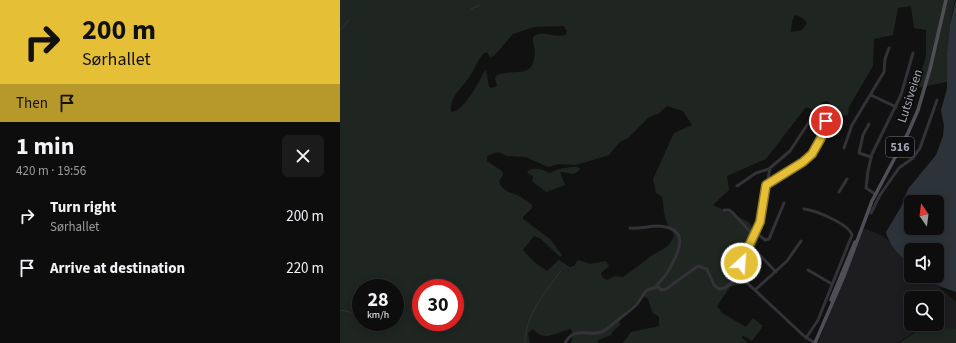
<!DOCTYPE html>
<meta charset="utf-8">
<style>
:root{--surface:#0d0d0e;--page:#1b1b1c;--text:#f1f3f6;--muted:#9a9c9e;--line:#2d2d2e}
body{margin:0;font-family:"Source Sans 3",sans-serif;background:var(--page);color:var(--text);height:100vh;display:flex;flex-direction:column;font-size:15px;white-space:nowrap}
*{box-sizing:border-box;margin:0}
p{font-size:13px;color:var(--muted)}
.icon{flex:none;width:22px;height:22px;fill:none;stroke:currentColor;stroke-width:2;stroke-linecap:round;stroke-linejoin:round}
.map{position:relative;flex:1;overflow:hidden}
.sheet{display:flex;flex-direction:column;background:var(--surface);width:340px}
.sheet>*{flex:none}
.top-card{background:#e5bf35;color:#111;overflow:hidden}
.needle{width:26px;rotate:346deg}
.fabs{position:absolute;left:564px;top:195px;display:grid;gap:8px}
.fabs a{display:grid;place-items:center;width:40px;height:40px;border-radius:6px;background:var(--surface);box-shadow:0 2px 10px #0003,0 0 0 1px var(--line);font-size:20px}
.speed{position:absolute;left:12px;top:279px;display:flex;gap:8px;font-size:20px;font-weight:700;text-align:center}
.speed>*{display:grid;place-content:center;width:52px;height:52px;border-radius:50%;background:var(--surface);box-shadow:0 2px 10px #0003,0 0 0 1px var(--line);line-height:1}
.speed small{font-size:10px;font-weight:400}
.speed .limit{border:6px solid #d22;background:#fff;color:#111}
.pin{position:absolute;display:grid;place-items:center;width:34px;height:34px;color:#fff;margin:-17px;border:2px solid #fff;border-radius:50%;box-shadow:0 1px 4px #0007}
.me{position:absolute;width:44px;margin:-22px;rotate:26deg;stroke-linejoin:round;filter:drop-shadow(0 0 3px #0008)}
.turn{display:flex;align-items:center;gap:14px;height:84px;padding:0 16px;font-size:18px}
.turn .icon{width:52px;height:52px;stroke-width:2.5}
.turn b{display:block;font-size:28px;line-height:34px}
.then{display:flex;align-items:center;height:38px;padding:0 16px;background:#0003;gap:8px;font-size:15px}
.round{display:grid;place-items:center;flex:none;width:42px;height:42px;border-radius:6px;background:var(--page)}
.summary{display:flex;align-items:center;justify-content:space-between;height:68px;padding:0 16px}
h1{font-size:24px;font-weight:700;line-height:30px}
ul{padding:0;list-style:none}
li{display:flex;align-items:center;gap:12px;height:52px;padding:0 16px}
li div{flex:1}
li b{display:block;font-size:15px}
li em{font-style:normal}
main{display:flex;flex:1;min-height:0}
.map>svg:first-child{display:block}
.built{fill:#1d1d1f;fill-rule:evenodd}
.green{fill:#1f2621;fill-rule:evenodd}
.water{fill:#2d333b;fill-rule:evenodd}
.lines{fill:none;stroke-linecap:round;stroke-linejoin:round}
.stream{stroke:#2d333b;stroke-width:1}
.minor{stroke:#323237;stroke-width:3}
.major{stroke:#4e4f55;stroke-width:3.5}
.route-casing{stroke:#957c22;stroke-width:10}
.route{stroke:#e5bf35;stroke-width:7}
.labels{text-anchor:middle;dominant-baseline:central;stroke-width:3.5;stroke-linejoin:round;paint-order:stroke}
.shield{fill:#0c0c0d;stroke:#767780;stroke-width:1}
.shield-label{font-size:12px;font-weight:bold;fill:#a3a5b2}
.street-label{font-size:13px;fill:#a3a5b2;stroke:#0c0c0d}
</style>
<main>
<section class="sheet">
<div class="top-card">
<div class="turn"><svg class="icon" aria-label="right" viewBox="0 0 24 24"><path d="M7 20v-9h11M14 6l5 5-5 5"/></svg><div><b>200 m</b>Sørhallet</div></div>
<div class="then">Then<svg class="icon" aria-label="arrive" viewBox="0 0 24 24"><path d="M6 21V4h12l-3 4 3 4H6"/></svg></div>
</div>
<div class="summary"><div><h1>1 min</h1><p>420 m · 19:56</p></div><a class="round"><svg class="icon" aria-label="close" viewBox="0 0 24 24"><path d="M6 6l12 12M18 6L6 18"/></svg></a></div>
<ul>
<li><svg class="icon" aria-label="right" viewBox="0 0 24 24"><path d="M7 20v-9h11M14 6l5 5-5 5"/></svg><div><b>Turn right</b><p>Sørhallet</p></div><em>200 m</em></li>
<li><svg class="icon" aria-label="arrive" viewBox="0 0 24 24"><path d="M6 21V4h12l-3 4 3 4H6"/></svg><div><b>Arrive at destination</b></div><em>220 m</em></li>
</ul>
</section>
<div class="map">
<svg width="616" height="343" viewBox="0 0 616 343">
<rect width="100%" height="100%" fill="#111112"/>
<path class="built" d="M524,228L543,236L571,261V276H587L616,302V332L579,329L557,343H478ZM571,298H597V324H571Z"/>
<path class="green" d="M0,0H615C608,27 607,54 607,82L577,88L586,56V30L574,28L571,6L558,8L553,35L534,39L533,66L509,107L508,115L502,116L488,101L482,102L479,113L466,107L426,159L387,176L389,190L373,205L409,222L419,238L408,267V280L406,283L390,287L377,306L382,313L406,327L413,318L423,326L412,341L404,336L401,337L407,342L406,343H283L291,332L319,326V317L312,312L308,299L303,296L279,318L280,325L274,330L271,335L258,340V343H231L233,335L231,329C215,332 205,343 193,329L188,333L190,343H0ZM455,15L463,18L467,23L462,30L451,32L452,21ZM224,26L227,32L225,35C214,38 204,30 194,36C191,41 195,46 195,52C193,80 178,68 157,75L155,78L157,86L152,88L149,87L146,70L145,71C138,82 125,111 111,112C109,97 123,87 130,76C135,68 138,60 143,54L147,52L150,57L154,56L173,34L194,27ZM327,106L343,111L352,125L334,133L313,179L316,193L322,197C324,206 323,214 327,223C329,228 332,228 334,236C330,248 320,250 311,256C302,263 293,270 283,277L275,276L267,280L262,277L261,273L269,266L266,261L250,264L238,260L234,266L230,267L219,260L207,271L194,262L183,250L194,236L201,239L220,257L222,255L210,239L183,219V217L192,208V205C188,202 183,198 179,196C170,191 163,193 159,181L163,175L162,171L147,161V156L158,152L167,156L186,157L208,167L219,164L236,165L269,155L280,142L288,138L309,117L318,114ZM21,288H55V322H21ZM81,288H115V322H81Z
M231,167H238L240,169C233,178 229,171 220,172L225,185L206,192L192,181L193,176L187,173L189,170C197,167 203,170 210,173L219,169Z
M585,326L615,329L616,327V343H559Z"/>
<path class="water" d="M616,0V292L599,286L581,276H597V250H571V265C560,255 550,248 546,232L561,207L568,189L596,155L603,136L604,126L601,110L607,89V55L610,25ZM571,202H597V228H571Z"/>
<g class="lines">
<path class="stream" d="M131,9L140,5
M0,30L9,20
M0,310L21,314
M185,343C185,315 205,292 221,271"/>
<path class="minor" d="M531,95L556,107
M473,116L450,151L430,168L420,222L400,265V273L404,280L464,336L475,343
M529,124L523,135L519,153L531,157
M504,148L512,125L544,72L545,59L549,48
M426,185L463,162L472,154L481,139L489,110
M397,186L416,173L429,169
M499,192L507,179
M535,194L526,188L528,171L532,154L561,95L573,53
M464,209C475,210 509,224 512,235L478,320L466,338
M384,210H389L393,213L414,236
M531,213L540,195L559,168L573,158L580,148L597,100
M290,228C299,229 308,226 318,226C352,228 339,253 327,273C324,278 320,281 317,285L321,290L326,289L358,266L367,269L374,285L379,289L385,288L401,275
M416,233L425,240L429,239L444,203
M410,245L436,272
M468,270L492,284
M415,290L447,261L461,241
M225,343C235,325 249,337 262,332C266,330 292,309 296,305C301,300 303,294 307,290L317,287"/>
<path class="major" d="M491,300L515,242
M475,343L504,276L532,201L568,133L578,110L590,69L606,0"/>
</g>
<g class="lines">
<defs>
<path id="route" d="M401,263L420,222L426,185L463,162L472,154L481,138L486,121"/>
</defs>
<use href="#route" class="route-casing"/>
<use href="#route" class="route"/>
</g>
<g class="labels">
<rect class="shield" x="546" y="137" width="28" height="20" rx="3"/>
<g class="shield-label">
<text x="560" y="147">516</text>
</g>
<g class="street-label">
<text transform="translate(570 96) rotate(-72)">Lutsiveien</text>
</g>
</g>
</svg>
<div class="fabs">
<a><svg class="needle" viewBox="-14 -14 28 28"><path d="M0-13l5 13h-10z" fill="#e53935"/><path d="M0 13l5-13h-10z" fill="#9a9c9e"/></svg></a>
<a><svg class="icon" aria-label="sound" viewBox="0 0 24 24"><path d="M4 9h4l5-4v14l-5-4H4zM17 9q2 3 0 6"/></svg></a>
<a><svg class="icon" aria-label="search" viewBox="0 0 24 24"><circle cx="10" cy="10" r="6"/><path d="M15 15l6 6"/></svg></a>
</div>
<div class="speed"><div>28<small>km/h</small></div><div class="limit">30</div></div>
<div class="pin" style="left:486px;top:121px;background:#d93025"><svg class="icon" aria-label="arrive" viewBox="0 0 24 24"><path d="M6 21V4h12l-3 4 3 4H6"/></svg></div>
<svg class="me" style="left:401px;top:263px" viewBox="-20 -20 40 40"><circle r="17" fill="#e5bf35" stroke="#fff" stroke-width="3"/><path d="M0-11L8 9 0 5-8 9z" fill="#fff"/></svg>
</div>
</main>
